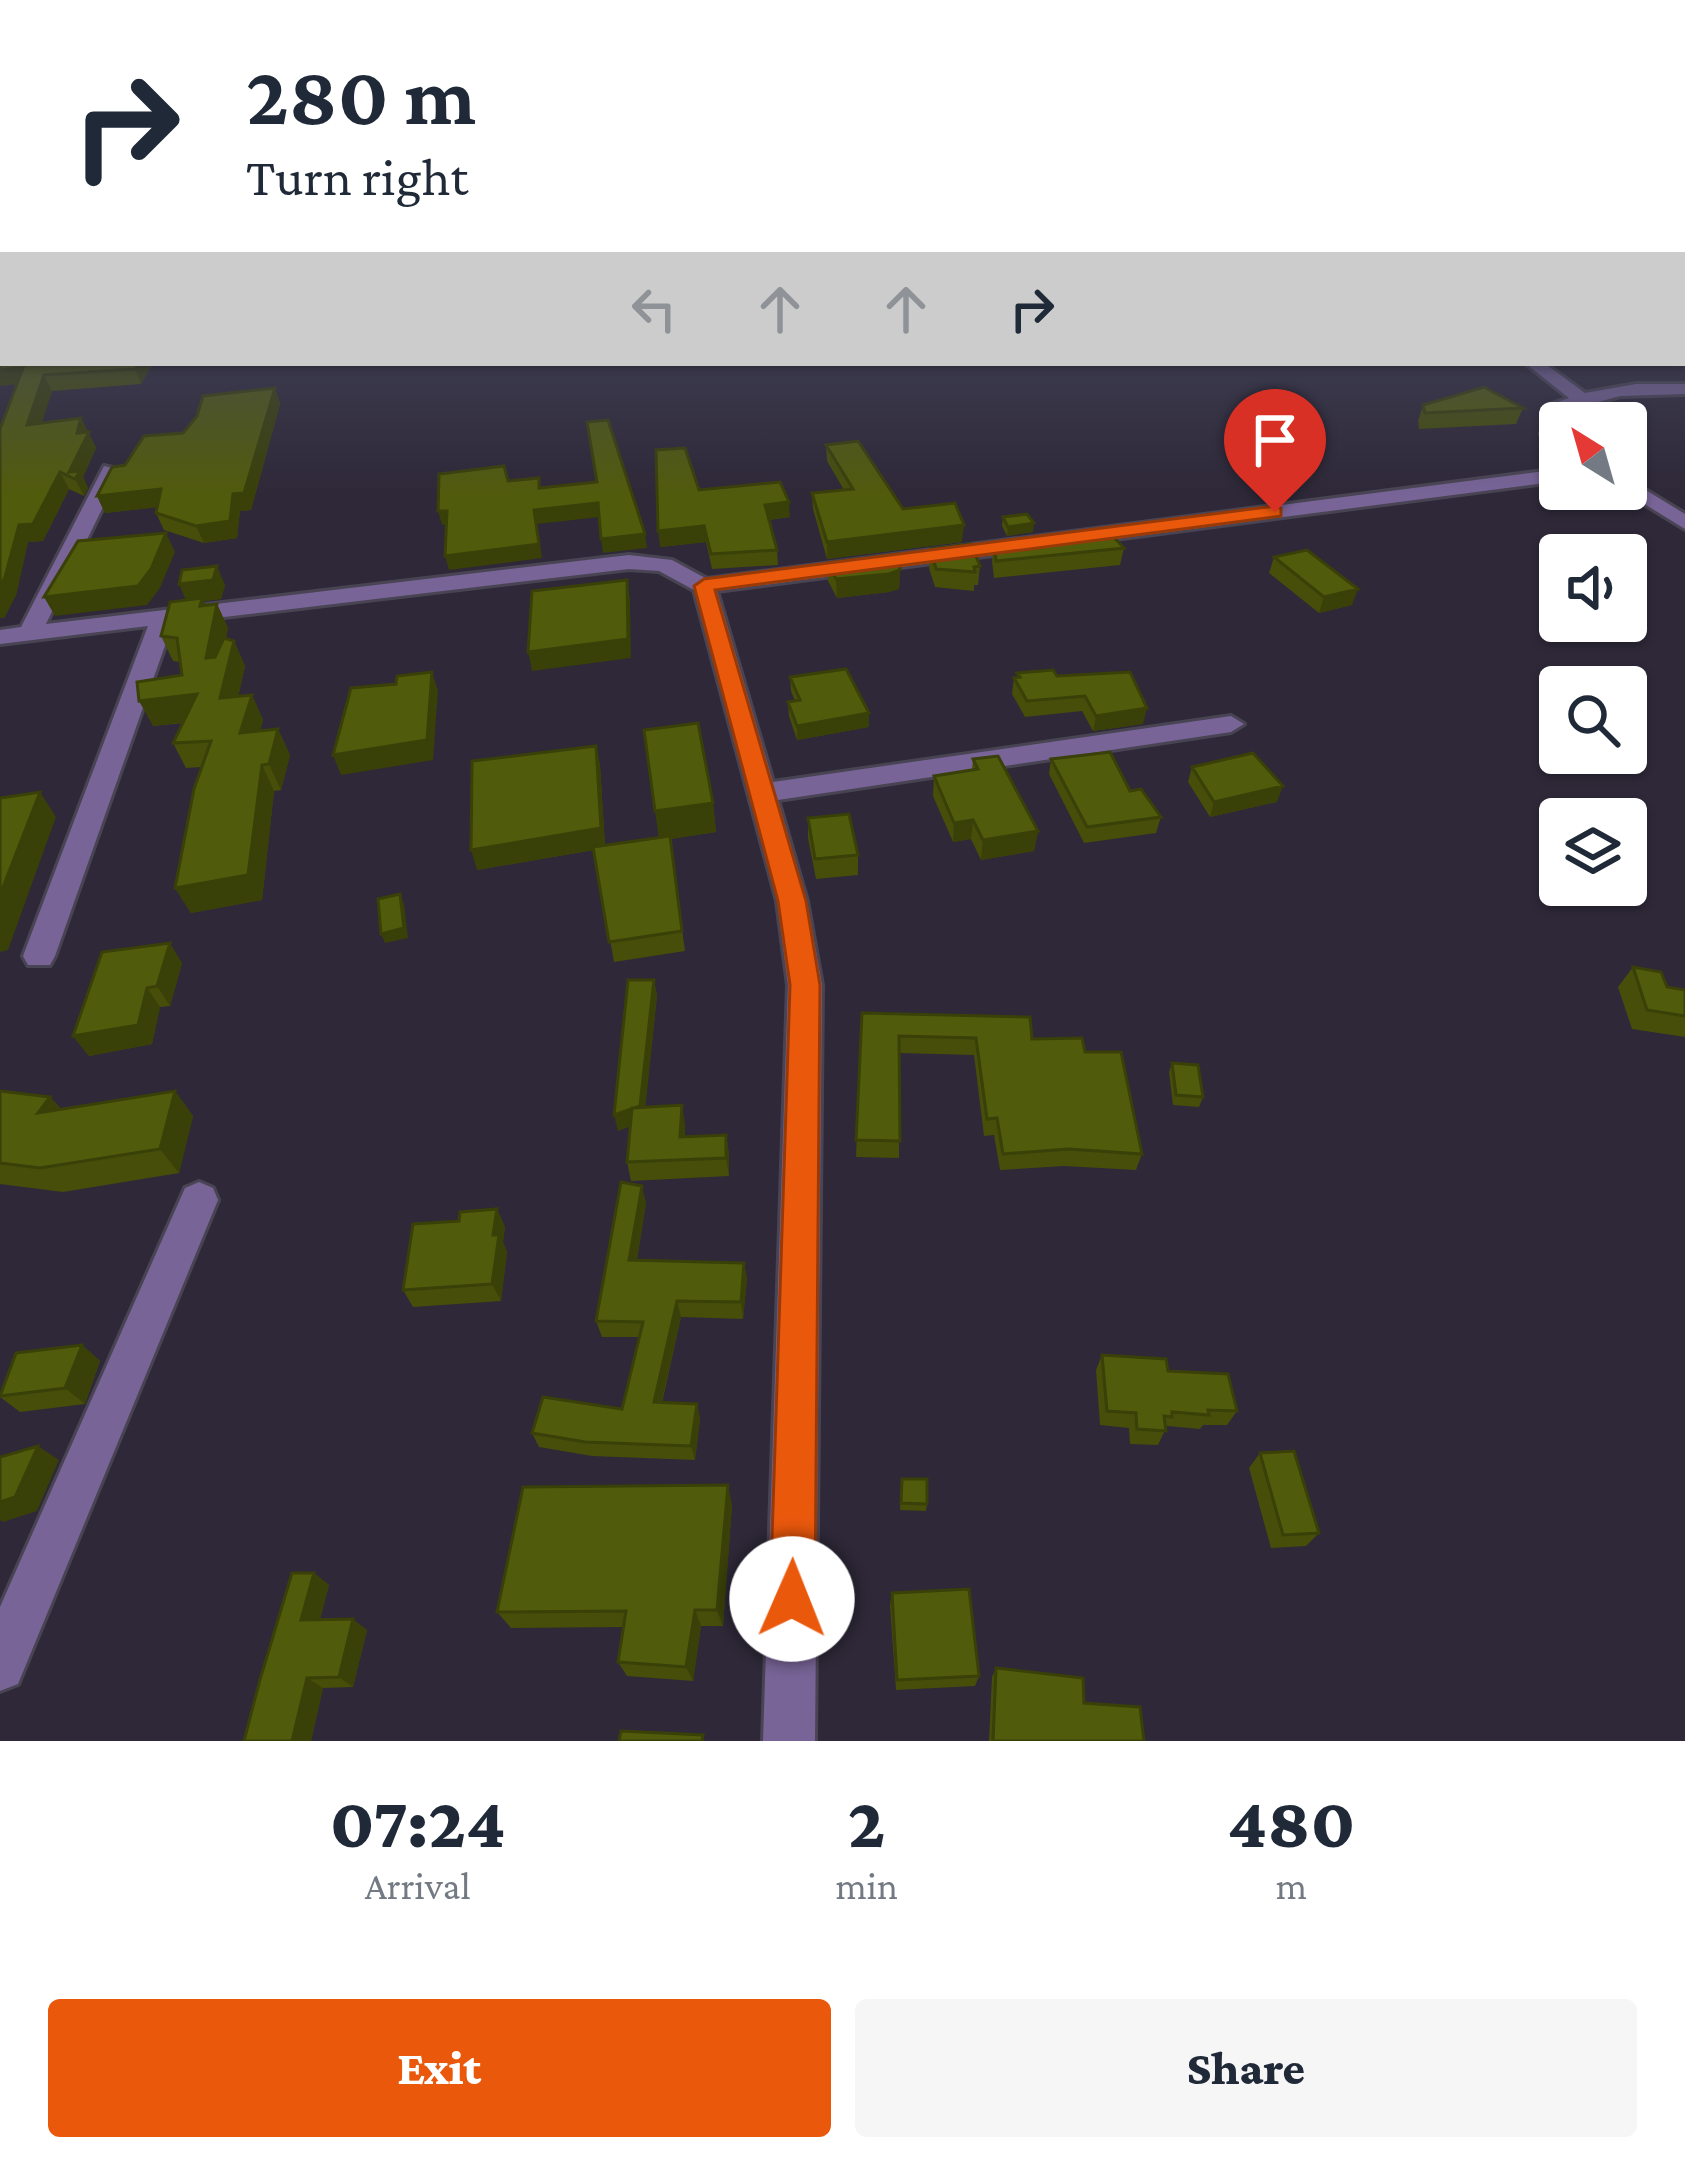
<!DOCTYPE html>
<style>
:root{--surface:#fff;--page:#f6f6f7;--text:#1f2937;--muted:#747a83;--accent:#ea580c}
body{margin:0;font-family:"Crimson Pro",serif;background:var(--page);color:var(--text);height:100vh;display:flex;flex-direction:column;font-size:45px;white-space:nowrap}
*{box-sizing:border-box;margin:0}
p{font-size:39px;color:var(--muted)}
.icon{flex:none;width:66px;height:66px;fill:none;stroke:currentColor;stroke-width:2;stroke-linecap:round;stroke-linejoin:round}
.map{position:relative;height:1741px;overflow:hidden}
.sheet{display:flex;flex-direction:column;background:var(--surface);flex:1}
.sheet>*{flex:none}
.top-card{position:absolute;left:0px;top:0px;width:1686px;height:366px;box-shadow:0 3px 9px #0004;background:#fff;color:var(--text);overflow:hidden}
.needle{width:78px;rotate:323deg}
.fabs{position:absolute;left:1539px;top:402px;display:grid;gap:24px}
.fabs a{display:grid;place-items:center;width:108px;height:108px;border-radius:12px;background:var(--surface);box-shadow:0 3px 9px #0004;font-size:60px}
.pin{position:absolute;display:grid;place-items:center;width:102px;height:102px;color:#fff;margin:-123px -51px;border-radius:50% 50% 50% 0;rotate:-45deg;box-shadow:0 0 12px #0007}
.pin .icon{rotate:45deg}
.me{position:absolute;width:132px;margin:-66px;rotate:1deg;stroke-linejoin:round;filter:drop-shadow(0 0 9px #0008)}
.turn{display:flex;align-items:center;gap:42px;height:252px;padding:0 48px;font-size:54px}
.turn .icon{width:156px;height:156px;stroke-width:2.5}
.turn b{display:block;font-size:84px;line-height:102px}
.lanes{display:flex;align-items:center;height:114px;padding:0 48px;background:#0003;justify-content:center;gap:60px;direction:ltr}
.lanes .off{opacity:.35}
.eta{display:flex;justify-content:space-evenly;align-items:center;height:204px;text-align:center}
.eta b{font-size:72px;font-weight:800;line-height:84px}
.button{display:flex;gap:24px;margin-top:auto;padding:24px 48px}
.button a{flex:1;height:138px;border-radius:12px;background:var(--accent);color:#fff;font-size:48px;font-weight:800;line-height:138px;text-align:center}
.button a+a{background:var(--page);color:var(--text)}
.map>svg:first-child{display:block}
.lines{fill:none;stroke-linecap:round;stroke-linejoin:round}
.river{fill:#280049;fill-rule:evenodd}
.street-casing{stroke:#494453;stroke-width:6}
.street{fill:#786497;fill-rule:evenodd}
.wall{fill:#464e0a}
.shaded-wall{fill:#394008}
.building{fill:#515b0c;stroke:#394008;stroke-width:3}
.route{fill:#ea580c;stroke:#983908;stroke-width:3}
</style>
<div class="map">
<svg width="1685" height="1741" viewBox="0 0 1685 1741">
<rect width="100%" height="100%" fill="#2e2838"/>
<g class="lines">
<path class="river" d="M3,301V318L0,319V302Z"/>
<defs>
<path id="street" d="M1525,363H1544L1585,393L1636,384H1685V394L1620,396L1566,411L1560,423V448L1541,434L1552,404L1569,398Z
M104,466L121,470L46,624L629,555L672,560L707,579L1560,469V481L717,591L773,782L1231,716L1244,724L1231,732L778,800L807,901L822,985L815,1741H763L788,985L777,901L694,590L659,571L629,569L173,623L55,956L50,965H28L23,956L148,626L0,644V630L21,627Z
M1626,478L1685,514V529L1620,489H1626Z
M199,1182L213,1188L218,1200L18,1684L0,1691V1607L185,1188Z"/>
</defs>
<use href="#street" class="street-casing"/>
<use href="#street" class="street"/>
</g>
<path class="wall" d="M0,335L153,363L141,384L52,391L41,423L81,418L96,448L83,477L88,488L84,496L69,489L43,541L28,542L16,595L4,618L17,385Z
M275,388L280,404L251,510L240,511L237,538L204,543L164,530L156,513L158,507L105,513L97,496L183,433Z
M1423,405L1523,408L1516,424L1419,429L1418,421Z
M826,445L903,509L962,542L827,559L813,509L812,493L844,490L827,461Z
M699,490L790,517L769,520L777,550L778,565L712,569L706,542L660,547Z
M1003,517L1033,532L1007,536L1002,526Z
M994,544L1124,548L1120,565L994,578L992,561Z
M931,549L980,566L978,585H974V591L935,587L929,568Z
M1274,557L1352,605L1319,613L1269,573Z
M828,563L900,570L899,589L889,592L837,598L828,581Z
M225,585L221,599L204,601L206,605L217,604L228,628L226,638L234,641L245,666L238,697L252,695L263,720L260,731L278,729L290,755L281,790L274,791L262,900L191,913L175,888L202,767L186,768L173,743L183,723L153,726L182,675L180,662L173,661L161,636L186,600Z
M1017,673L1057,676L1143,724L1093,731L1082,711L1025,717L1012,694L1014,678H1017Z
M790,677L869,713V727L797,740L789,716L788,702L795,701L791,691Z
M596,746L600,765L605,845L659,837L713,803L716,832L670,839L685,951L614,962L594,850L477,870Z
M973,759L1038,831L1034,851L981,860L971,839L953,842L933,796L934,776L972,770Z
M1051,759L1130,791L1161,817L1156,833L1084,843L1049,774Z
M1192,767L1277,802L1210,817L1188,782Z
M808,818L858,855V875L816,879L808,838Z
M182,963L170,1006L160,1007L152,1044L89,1056L73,1036Z
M1633,967L1667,987L1685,990V1037L1632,1029L1618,987Z
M654,980L657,996L645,1107L685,1124V1137L726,1135L729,1154V1176L631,1181L627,1162L630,1126L618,1131Z
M862,1013L1032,1039L1085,1052L1142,1154L1136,1170L1064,1166L1000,1170L994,1135L984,1136L974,1055L899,1053V1158L856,1157Z
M1172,1063L1203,1097L1199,1107L1173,1105L1169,1072Z
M0,1091L50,1097L61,1109L175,1091L193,1116L179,1173L63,1192L0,1184Z
M646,1203L637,1260L744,1263L747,1279L743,1319L681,1317L662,1403L697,1404L700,1419L695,1460L592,1456L539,1447L532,1433L622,1409L639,1337H602L596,1321Z
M497,1209L505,1227L503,1242L507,1252L501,1301L413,1307L403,1290Z
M82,1345L100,1361L85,1404L20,1412L0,1397V1392Z
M1102,1355L1168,1371L1237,1411L1227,1425H1203L1200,1429L1167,1426L1158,1445L1130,1444L1129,1428L1100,1425L1096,1370Z
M1260,1453L1319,1533L1306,1546L1271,1548L1249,1468Z
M902,1479L927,1504L926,1511L900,1510Z
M732,1505L723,1626H701L693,1681L627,1676L618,1662L624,1627L511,1628L497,1612Z
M314,1573L329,1585L320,1619L367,1630L353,1687L323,1688L311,1741H244Z
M892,1593L979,1676L975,1686L896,1690L890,1605Z
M996,1668L1084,1703L1144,1741H989L992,1677Z"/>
<path class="shaded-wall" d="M138,363H153L141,384L135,369Z
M23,368L31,383L0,386V370Z
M44,375L52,391L36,441L27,425Z
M275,388L280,404L251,510L240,511L237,538L204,543L196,526L233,494Z
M81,418L96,448L83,477L88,488L84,496L75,479L69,472Z
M60,472L69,489L43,541L28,542L16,595L4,618H0V587L19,525Z
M161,489L169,506L105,513L97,496Z
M789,502L790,517L766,520L765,505Z
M598,503L600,517L537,524L542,558L449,570L445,556L534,510Z
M438,511H447L450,524L442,525Z
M1034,523L1033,532L1007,536L1008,527Z
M964,525L962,542L827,559V542Z
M704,526L706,542L660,547L658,531Z
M166,533L175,552L160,588L147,605L55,616L44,597Z
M645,534L647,548L603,553L601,539Z
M217,566L225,585L221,599L204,601L213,622L217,604L228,628L218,683L206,658L187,603L179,584Z
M900,570L899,589L889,592L837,598L836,579Z
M627,580L630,599L631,658L532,671L528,652Z
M1358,589L1352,605L1319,613L1324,597Z
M234,641L245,666L232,724L220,698Z
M432,672L438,691L433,760L341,775L333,755Z
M197,694L209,719L153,726L139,701Z
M252,695L263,720L252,759L240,733Z
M1147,708L1143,724L1093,731L1096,716Z
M869,713V727L797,740V726Z
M278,729L290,755L281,790L269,764Z
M596,746L600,765L605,848L477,870L471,850Z
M262,765L274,791L262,900L191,913L175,888Z
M1283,786L1277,802L1210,817L1214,802Z
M40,792L56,817L8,950L0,952V895Z
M713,803L716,832L670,839L685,951L670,839L659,840L655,811Z
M973,820L971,839L953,842L954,823Z
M1038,831L1034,851L981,860L983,840Z
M400,894L404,904L408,938L385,943L381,934Z
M170,943L182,963L170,1006L157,986Z
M654,980L657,996L644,1121L618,1131L614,1115Z
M147,988L160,1007L152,1044L89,1056L73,1036Z
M175,1091L193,1116L179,1173L160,1149Z
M50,1097L71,1122L38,1113Z
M682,1105L685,1124L684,1156L680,1137Z
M726,1135L729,1154V1176L726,1158Z
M642,1186L646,1203L634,1277L629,1260Z
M497,1209L505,1227L503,1242L507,1252L501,1301L492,1284L493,1235Z
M744,1263L747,1279L743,1319L741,1302Z
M677,1301L681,1317L658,1417L654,1402Z
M82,1345L100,1361L85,1404L65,1388Z
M697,1404L700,1419L695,1460L691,1446Z
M38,1446L59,1460L37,1511L3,1522L0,1520V1502Z
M728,1485L732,1505L723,1626L717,1610Z
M314,1573L329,1585L317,1631L301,1620Z
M695,1610L701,1626L693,1681L686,1667Z
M353,1619L367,1630L353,1687L339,1677Z
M307,1678L323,1688L311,1741H292Z"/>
<path class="building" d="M0,335H3V363H138L135,369L44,375L27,425L81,418L77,433L89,432L69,472L80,471L75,479L60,472L33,524L19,525L5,577L0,587V429L23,368L0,370Z
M1484,387L1523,408L1425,413L1423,405Z
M275,388L244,493L233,494L230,521L196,526L156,513L161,489L97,496L112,467L125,465L144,436L183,433L197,416L203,396Z
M608,420L645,534L601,539L598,503L534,510L539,544L445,556L447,511H438L439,474L504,466L508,481L539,478V488L597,482L587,422Z
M858,441L903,509L955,503L964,525L827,542L812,493L853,489L826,445Z
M685,448L699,490L780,482L789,502L765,505L777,550L711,554L704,526L658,531L656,450Z
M1027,514L1034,523L1008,527L1003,517Z
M1105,528L1124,548L996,561L994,544Z
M166,533L151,569L138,586L44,597L78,541Z
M971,544L980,566L974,567L975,572L936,569L931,549Z
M1307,550L1358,589L1324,597L1274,557Z
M898,554L900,570L889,574L836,579L828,563Z
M217,566L213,580L179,584L182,570Z
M627,580L628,639L528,652L532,591Z
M202,598L200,606L217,604L206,658L215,657L224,638L234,641L220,698L252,695L240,733L278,729L269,764L262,765L248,875L175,888L194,789L211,741L173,743L197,694L139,701L137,682L182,675L177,638L161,636L170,602Z
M846,669L869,713L797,726L788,702L800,700L790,677Z
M1053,670L1057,676L1130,672L1147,708L1096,716L1085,696L1027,701L1014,678L1020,677L1017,673Z
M432,672L427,740L333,755L351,688L396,684L397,676Z
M698,723L713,803L655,811L644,730Z
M596,746L601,828L471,850L472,761Z
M1110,752L1130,791L1141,789L1161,817L1087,827L1051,759Z
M1253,753L1283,786L1214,802L1192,767Z
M998,756L1038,831L983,840L973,820L954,823L934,776L978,769L973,759Z
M40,792L0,895V798Z
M849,814L858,855L815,859L808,818Z
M670,836L682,931L609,942L593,847Z
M400,894L404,928L381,934L378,899Z
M170,943L157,986L147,988L138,1025L73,1036L102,952Z
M1633,967L1661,972L1667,987L1685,990V1016L1647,1010Z
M628,980H654L640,1106L614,1115Z
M862,1013L1030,1017L1032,1039L1082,1038L1085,1052H1121L1142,1154L1069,1149L1003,1154L997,1118L987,1119L976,1038L899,1036L900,1141L856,1140Z
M1172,1063L1198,1065L1203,1097L1176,1095Z
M0,1091L50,1097L38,1113L175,1091L160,1149L40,1168L0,1163Z
M682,1105L680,1137L726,1135V1158L627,1162L632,1108Z
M621,1182L642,1186L629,1260L744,1263L741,1302L677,1301L654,1402L697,1404L691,1446L585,1442L532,1433L543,1397L622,1409L643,1322L596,1321Z
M497,1209L493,1235H499L492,1284L403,1290L413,1224L459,1221L460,1212Z
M82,1345L65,1388L0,1396L16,1353Z
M1102,1355L1166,1359L1168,1371L1228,1374L1237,1411L1208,1410L1209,1415L1172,1412V1417L1164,1416L1166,1431L1137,1429L1136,1413L1107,1411Z
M38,1446L15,1497L0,1502V1457Z
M1294,1451L1319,1533L1283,1535L1260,1453Z
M902,1479H927V1504L901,1503Z
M728,1485L717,1610H695L686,1667L618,1662L626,1611L497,1612L523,1487Z
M292,1573H314L301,1620L353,1619L339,1677L307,1678L292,1741H244L259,1683Z
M969,1589L979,1676L897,1680L892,1593Z
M996,1668L1083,1678L1084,1703L1140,1707L1144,1741H993Z
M621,1731L703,1735L702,1741H619Z"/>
<linearGradient id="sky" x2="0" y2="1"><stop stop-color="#19161f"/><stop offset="0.51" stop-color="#46485e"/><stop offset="1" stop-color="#46485e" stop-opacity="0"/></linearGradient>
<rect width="1685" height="496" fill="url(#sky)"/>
<path class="route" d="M1275,506L1281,508V516L715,590L806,901L820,985L815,1599L808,1615L792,1622L776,1615L770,1599L790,985L778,901L694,586L704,579Z"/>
</svg>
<div class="fabs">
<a><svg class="needle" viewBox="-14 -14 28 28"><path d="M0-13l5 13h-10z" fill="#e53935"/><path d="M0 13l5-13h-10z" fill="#747a83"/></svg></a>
<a><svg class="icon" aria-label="sound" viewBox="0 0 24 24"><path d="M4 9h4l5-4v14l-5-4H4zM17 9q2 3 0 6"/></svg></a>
<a><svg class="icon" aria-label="search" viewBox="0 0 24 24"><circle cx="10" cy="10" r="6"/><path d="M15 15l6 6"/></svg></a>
<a><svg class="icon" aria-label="layers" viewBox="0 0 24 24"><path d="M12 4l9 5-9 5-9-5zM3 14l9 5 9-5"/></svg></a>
</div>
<div class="pin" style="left:1275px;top:512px;background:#d93025"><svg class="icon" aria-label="arrive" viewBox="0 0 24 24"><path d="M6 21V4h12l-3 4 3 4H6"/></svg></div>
<svg class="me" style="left:792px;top:1599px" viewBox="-20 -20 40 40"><circle r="19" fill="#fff"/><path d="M0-13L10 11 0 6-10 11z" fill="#ea580c"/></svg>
<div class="top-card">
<div class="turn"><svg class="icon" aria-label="right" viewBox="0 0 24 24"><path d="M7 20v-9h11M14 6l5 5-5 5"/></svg><div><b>280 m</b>Turn right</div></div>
<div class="lanes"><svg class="icon off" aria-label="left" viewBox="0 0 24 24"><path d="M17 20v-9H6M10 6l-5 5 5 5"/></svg><svg class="icon off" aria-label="ahead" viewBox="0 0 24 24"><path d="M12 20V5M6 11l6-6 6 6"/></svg><svg class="icon off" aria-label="ahead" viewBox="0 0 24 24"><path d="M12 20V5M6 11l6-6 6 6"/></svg><svg class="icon" aria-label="right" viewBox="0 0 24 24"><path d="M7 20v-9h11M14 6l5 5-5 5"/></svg></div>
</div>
</div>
<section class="sheet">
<div class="eta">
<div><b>07:24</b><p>Arrival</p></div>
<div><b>2</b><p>min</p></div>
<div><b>480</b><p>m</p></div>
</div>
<div class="button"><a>Exit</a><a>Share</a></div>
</section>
